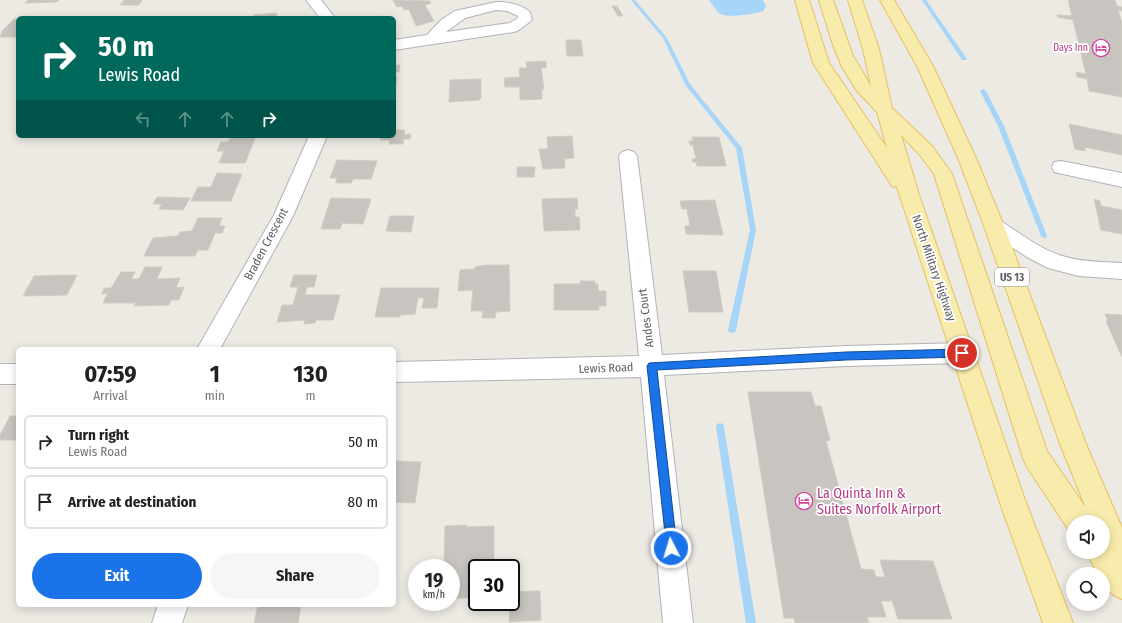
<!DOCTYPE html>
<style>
:root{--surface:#fff;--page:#f6f6f6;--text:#222;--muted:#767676;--line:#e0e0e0;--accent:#1a73e8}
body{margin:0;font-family:"Fira Sans Condensed",sans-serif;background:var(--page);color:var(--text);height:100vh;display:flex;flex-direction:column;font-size:15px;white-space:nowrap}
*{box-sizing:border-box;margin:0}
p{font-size:13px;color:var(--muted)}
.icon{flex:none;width:22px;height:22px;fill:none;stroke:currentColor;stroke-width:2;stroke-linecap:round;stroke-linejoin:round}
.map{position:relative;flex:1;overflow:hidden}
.side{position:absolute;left:16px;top:347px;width:380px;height:260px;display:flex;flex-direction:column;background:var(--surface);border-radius:6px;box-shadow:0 2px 10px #0003}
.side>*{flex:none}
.hud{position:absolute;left:16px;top:16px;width:380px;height:122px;border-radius:6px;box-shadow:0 2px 10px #0003;background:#00695c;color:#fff;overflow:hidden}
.controls{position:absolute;left:1066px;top:515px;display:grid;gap:8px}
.controls a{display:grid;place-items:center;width:44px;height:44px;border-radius:50%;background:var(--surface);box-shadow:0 2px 10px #0003;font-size:20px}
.speed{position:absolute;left:408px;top:559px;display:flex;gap:8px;font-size:20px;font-weight:700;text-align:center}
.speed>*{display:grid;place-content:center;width:52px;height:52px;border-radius:50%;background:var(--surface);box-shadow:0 2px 10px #0003;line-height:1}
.speed small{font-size:10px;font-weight:400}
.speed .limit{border:2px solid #111;border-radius:6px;background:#fff;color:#111}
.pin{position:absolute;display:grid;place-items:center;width:34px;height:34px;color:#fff;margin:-17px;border:2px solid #fff;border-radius:50%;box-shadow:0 1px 4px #0007}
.me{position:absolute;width:44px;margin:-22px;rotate:355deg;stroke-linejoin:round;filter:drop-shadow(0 0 3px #0008)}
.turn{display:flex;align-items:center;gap:14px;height:84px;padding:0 16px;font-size:18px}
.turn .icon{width:52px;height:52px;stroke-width:2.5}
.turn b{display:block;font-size:28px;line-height:34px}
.lanes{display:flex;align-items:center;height:38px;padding:0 16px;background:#0003;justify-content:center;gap:20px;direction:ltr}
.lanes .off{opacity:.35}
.eta{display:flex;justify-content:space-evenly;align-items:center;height:68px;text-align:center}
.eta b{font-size:24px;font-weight:700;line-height:28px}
.action{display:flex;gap:8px;margin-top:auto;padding:8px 16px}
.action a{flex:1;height:46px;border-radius:24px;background:var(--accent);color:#fff;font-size:16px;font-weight:700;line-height:46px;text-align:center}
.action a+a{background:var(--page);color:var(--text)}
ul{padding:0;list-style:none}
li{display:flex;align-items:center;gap:12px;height:54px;margin:0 8px 6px;padding:0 8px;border:2px solid var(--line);border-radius:6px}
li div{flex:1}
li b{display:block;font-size:15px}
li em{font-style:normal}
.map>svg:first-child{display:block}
.water{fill:#a7d5f8}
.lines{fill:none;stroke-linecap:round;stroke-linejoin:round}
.stream{fill:#a7d5f8;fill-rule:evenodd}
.building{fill:#c8c5c0;stroke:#d0ccc1}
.minor-casing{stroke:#b0b3b7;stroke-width:2}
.major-casing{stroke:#e6c062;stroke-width:2}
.minor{fill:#fff;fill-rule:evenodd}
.major{fill:#f8ecac;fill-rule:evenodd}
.route{fill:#1a73e8;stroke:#114b97}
.labels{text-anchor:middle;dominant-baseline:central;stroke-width:3.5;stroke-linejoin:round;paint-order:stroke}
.far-hotel-label{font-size:10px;fill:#b23c85;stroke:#fff;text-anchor:end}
.shield{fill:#fff;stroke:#8c8e91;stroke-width:1}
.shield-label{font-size:11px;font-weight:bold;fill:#5b5e62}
.street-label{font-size:12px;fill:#5b5e62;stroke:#fff}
.near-hotel-label{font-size:14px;fill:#b23c85;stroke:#fff;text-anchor:start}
</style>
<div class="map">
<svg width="1122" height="623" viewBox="0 0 1122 623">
<rect width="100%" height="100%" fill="#eceae3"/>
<path class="water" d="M709,0H763L766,6L763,11C753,14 727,19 719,13C715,9 712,4 709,0Z"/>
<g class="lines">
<path class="stream" d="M631,0H635L667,38L690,84L742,148L756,230L736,330L735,332L732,333L729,332L728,330L750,230L736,148L686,86L663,38Z
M922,0H926L967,59L966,60H962Z
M983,89L986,91L1004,126L1047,236L1046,238H1044L1041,236L998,126L980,91Z
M720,423L723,424L724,427L756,623H746L716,427L717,424Z"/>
</g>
<path class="building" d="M28,0H59L57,2L25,3Z
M124,0H142L139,5H120Z
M393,0L430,1L431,3L425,5L434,21L416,26L409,9L404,10L402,6L397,7Z
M1068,0H1115L1117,6L1122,7V11L1118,10L1122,23V97L1089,91L1087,79L1077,77L1076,72L1086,74L1073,20L1058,17L1057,15L1072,16Z
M612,6H617L623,16H618Z
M277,13L276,18H253L254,15Z
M14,19H18V37H0L3,30Z
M566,40H581L583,56H567Z
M546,61V68H541L544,89H542V99L520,100V87H505L504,78L520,77L519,68H527L526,62Z
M400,65L399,72H394V66Z
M394,77H397L394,96Z
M481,79V98L479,100L449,102L450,80Z
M1069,124L1122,135V155L1085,147V151L1075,149Z
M394,130H405L404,135L411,134L410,139H404L403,144H389L390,140H380L381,136H394Z
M231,136H256L245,163H219L224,151H217L221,142H228Z
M572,136L574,158L564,159L565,168L543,169L539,149H548L547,137Z
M692,137H719L726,166H697L696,162H693L692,159H696L693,145H690L689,141H693Z
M337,160L377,161L371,179H353L351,183H336L337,178H330Z
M517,167H535L534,177H517Z
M217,173L242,174L231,201H191L198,187H211Z
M157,197L190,198L183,210L159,209L162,204H153Z
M331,198L371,199L363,224L342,223L340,229H321Z
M577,198L578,209H575V217H579L580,230L544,231L542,199Z
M1094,199L1100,201L1101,206L1122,210V234L1101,230Z
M715,200L723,235L686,234L685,226H690L687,209H682L680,201Z
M390,216H414L411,232L386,231Z
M198,218H222L219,226H225L222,233H215L208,250H198L195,256H144L153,238L178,236L180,232L192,231Z
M485,265H509L510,311L496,312L495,318H482L483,311H471L473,290L458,291L460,270L475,269V267Z
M145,267H162L157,279L180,278L176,288L184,287L179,300H171L169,305L134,306L136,303H103L108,293L102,294L104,288H111L121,272H135L131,279H139Z
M683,271H716L723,312H689Z
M77,275L67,295L23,296L34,276Z
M294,275H317L314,287H307L305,295H340L333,320H316L315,323L304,324L305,320L277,322L282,305H293L298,287H290Z
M580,281H595V284H598V291H606V306H599V310H554V284H580Z
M381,288H439L437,308H422L424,298H418L415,314L400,315V317H375Z
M1105,314L1122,315V357L1106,321H1108Z
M748,392H811L815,406H821L830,440L826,441L861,569L874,570L876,577H885L880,560L933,561L952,619H898L892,601H881L886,617H867L869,623H795L794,618H784Z
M10,416H18V440H0V435Z
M394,461L421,462L415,503L394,502Z
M467,525L466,527L494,526V568H477V597L451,599V568H444L445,526Z
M540,591L541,620L509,622L511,592Z
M258,605H301L298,623H254Z"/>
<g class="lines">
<defs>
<path id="minor" d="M306,0H321L335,18H320Z
M496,2C508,2 520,4 530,12L532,20L519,30L514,32L394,50V40L427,35L441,20L455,11ZM496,10L507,11L518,16V18L510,23L446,32L465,18Z
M309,136H327L293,216L220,349H197L274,215Z
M628,150L634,152L637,156L662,355L846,346L963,343L971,346L975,353L971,360L963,363L846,366L664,375L693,623H663L641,377L394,382V362L639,356L619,156L622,152Z
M1061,161L1122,173V187L1054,172L1052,167L1054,162Z
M994,219L1001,221C1021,234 1042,251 1066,257C1084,262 1103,262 1122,263V279L1079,276L1048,268L1027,257L987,231L984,226L987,221Z
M0,364H18V384H0Z
M158,605H188L182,623H152Z"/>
<path id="major" d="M795,0H809L829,63L887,148L877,112L857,91L842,67L833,45L819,0H833L853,56L871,86L863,49L848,0H862L879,49L892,108L932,146L952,174L1047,451L1086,508L1060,444L984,226L958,158L917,66L880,0H894L933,66L976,158L1004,226L1086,444L1122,528V599C1111,595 1103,587 1103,574H1098L1086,552H1103V522H1073V533L1070,532L1027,467L1023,458L934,174L919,154L901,135L920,198L1025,500L1073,623H1043L999,500L897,187L892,186L813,63Z"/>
</defs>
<use href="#minor" class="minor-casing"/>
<use href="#major" class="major-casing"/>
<use href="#minor" class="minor"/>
<use href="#major" class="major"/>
</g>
<path class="route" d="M962,349L967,353L962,357L846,360L657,370L677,548L675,552L671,554L667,552L647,366L649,363L846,352Z"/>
<defs>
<symbol id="hotel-ring" viewBox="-11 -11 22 22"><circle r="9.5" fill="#fff" stroke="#d1479c" stroke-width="1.5"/><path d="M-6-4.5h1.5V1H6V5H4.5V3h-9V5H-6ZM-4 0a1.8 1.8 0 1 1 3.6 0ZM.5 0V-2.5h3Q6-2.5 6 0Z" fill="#d1479c"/></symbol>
</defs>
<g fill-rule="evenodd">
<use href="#hotel-ring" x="1091" y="38" width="20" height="20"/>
<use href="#hotel-ring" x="794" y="491" width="20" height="20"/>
</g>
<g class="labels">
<g class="far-hotel-label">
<text x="1088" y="48">Days Inn</text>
</g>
<rect class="shield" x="995" y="268" width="34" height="18" rx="3"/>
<g class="shield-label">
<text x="1012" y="277">US 13</text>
</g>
<g class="street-label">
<text transform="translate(266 244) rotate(-62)">Braden Crescent</text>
<text transform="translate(934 268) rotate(71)">North Military Highway</text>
<text transform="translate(646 318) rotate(-97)">Andes Court</text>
<text transform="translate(606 368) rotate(-2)">Lewis Road</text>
</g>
<g class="near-hotel-label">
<text x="817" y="493">La Quinta Inn &amp;<tspan x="817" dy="16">Suites Norfolk Airport</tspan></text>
</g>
</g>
</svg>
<div class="controls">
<a><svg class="icon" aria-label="sound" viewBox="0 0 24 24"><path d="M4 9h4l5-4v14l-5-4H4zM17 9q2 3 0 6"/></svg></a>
<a><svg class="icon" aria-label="search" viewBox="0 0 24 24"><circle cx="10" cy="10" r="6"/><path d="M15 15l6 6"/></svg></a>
</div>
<div class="speed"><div>19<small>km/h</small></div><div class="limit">30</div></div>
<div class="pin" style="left:962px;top:353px;background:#d93025"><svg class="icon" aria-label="arrive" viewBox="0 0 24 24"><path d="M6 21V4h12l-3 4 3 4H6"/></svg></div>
<svg class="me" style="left:671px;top:548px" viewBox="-20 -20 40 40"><circle r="17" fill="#1a73e8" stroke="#fff" stroke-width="3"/><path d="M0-11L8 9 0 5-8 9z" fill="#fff"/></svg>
<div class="hud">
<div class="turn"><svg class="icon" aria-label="right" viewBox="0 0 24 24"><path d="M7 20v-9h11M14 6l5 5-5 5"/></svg><div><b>50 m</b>Lewis Road</div></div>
<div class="lanes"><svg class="icon off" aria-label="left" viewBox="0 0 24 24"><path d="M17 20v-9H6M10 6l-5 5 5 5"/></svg><svg class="icon off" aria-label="ahead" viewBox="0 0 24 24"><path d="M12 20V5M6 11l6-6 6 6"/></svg><svg class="icon off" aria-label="ahead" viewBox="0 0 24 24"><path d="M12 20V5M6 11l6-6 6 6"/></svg><svg class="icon" aria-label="right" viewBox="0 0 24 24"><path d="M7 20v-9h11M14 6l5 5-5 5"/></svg></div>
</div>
<section class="side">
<div class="eta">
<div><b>07:59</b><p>Arrival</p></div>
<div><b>1</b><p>min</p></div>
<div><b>130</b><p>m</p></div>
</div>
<ul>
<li><svg class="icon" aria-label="right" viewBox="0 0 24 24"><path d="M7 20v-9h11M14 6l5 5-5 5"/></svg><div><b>Turn right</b><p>Lewis Road</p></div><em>50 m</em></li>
<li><svg class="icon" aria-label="arrive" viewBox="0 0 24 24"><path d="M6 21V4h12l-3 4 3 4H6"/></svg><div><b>Arrive at destination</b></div><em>80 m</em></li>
</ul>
<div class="action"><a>Exit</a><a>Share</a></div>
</section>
</div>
